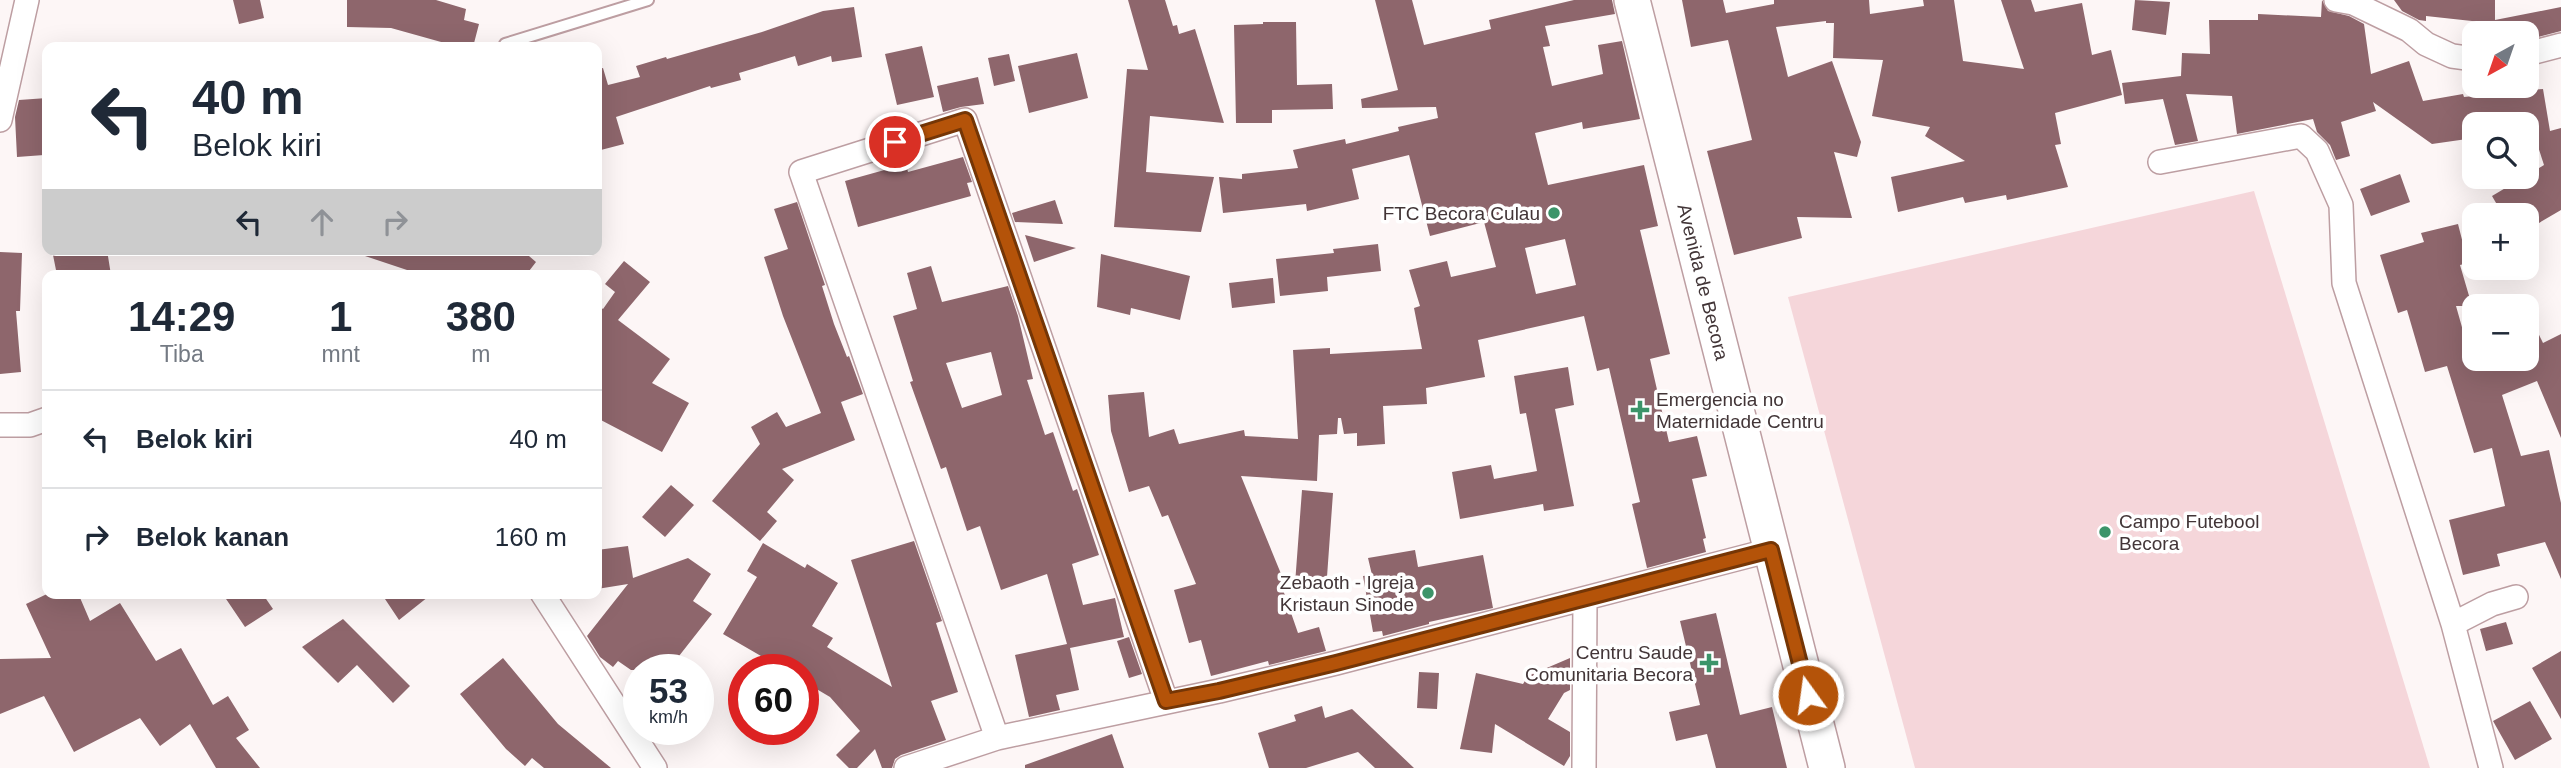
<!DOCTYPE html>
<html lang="id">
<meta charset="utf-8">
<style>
:root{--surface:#fff;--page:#f2f2f3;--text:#1f2937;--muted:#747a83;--line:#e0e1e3}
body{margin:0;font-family:Helvetica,sans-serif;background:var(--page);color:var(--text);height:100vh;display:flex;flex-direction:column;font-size:26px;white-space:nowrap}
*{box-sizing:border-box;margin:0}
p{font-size:23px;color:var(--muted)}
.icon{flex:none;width:38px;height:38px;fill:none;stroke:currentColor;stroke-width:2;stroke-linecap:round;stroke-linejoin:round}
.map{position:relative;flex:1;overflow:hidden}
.details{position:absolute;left:42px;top:270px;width:560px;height:329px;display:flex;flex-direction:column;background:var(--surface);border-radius:14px;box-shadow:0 7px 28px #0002}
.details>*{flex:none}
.top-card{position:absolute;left:42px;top:42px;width:560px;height:214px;border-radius:14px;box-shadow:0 7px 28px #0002;background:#fff;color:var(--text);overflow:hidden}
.needle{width:46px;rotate:220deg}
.controls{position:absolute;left:2462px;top:21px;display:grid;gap:14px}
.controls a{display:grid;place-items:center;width:77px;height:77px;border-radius:14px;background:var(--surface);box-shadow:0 7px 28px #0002;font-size:35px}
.speed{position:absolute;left:623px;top:654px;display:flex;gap:14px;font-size:35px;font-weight:700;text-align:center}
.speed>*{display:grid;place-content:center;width:91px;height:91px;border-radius:50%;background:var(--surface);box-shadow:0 7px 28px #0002;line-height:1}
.speed small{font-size:18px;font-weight:400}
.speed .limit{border:10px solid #d22;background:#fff;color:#111}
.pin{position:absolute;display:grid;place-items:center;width:60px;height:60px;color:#fff;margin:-30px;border:4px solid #fff;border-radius:50%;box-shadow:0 2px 7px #0007}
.me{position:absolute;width:77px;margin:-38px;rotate:346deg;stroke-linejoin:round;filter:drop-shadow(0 0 5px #0008)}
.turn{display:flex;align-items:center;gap:24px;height:147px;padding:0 35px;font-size:32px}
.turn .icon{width:91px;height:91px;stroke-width:2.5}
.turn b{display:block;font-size:49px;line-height:60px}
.lanes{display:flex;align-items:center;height:66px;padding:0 35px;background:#0003;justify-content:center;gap:35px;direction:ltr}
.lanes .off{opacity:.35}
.eta{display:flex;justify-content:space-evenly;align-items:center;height:119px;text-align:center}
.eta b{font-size:42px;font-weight:700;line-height:49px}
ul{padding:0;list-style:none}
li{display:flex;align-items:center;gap:21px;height:98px;padding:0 35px;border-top:2px solid var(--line)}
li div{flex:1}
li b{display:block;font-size:26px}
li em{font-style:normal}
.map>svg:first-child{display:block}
.green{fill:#f5d6da}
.building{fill:#8e666c;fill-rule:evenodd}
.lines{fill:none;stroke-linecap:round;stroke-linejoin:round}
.lane-casing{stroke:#bd9ea2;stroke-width:14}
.street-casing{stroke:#bd9ea2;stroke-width:26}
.primary-casing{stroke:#bd9ea2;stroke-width:38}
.lane{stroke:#fff;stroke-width:10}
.street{stroke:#fff;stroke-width:23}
.primary{stroke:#fff;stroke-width:35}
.route-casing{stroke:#753606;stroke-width:18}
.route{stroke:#b45309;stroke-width:12}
.poi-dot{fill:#3c9469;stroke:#fff;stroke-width:2.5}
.labels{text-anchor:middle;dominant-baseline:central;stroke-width:7;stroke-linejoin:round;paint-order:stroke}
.poi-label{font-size:19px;fill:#423537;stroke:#fff;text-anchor:end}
.street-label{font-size:19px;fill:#423537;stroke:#fff}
</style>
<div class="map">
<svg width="2561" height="768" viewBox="0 0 2561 768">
<rect width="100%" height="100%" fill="#fdf6f6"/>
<path class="green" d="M2254,191L2430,768H1915L1788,297Z"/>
<path class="building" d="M233,0H260L264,18L239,24Z
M347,0H436L466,9L464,20L479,24L473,47H459L391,28L347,27Z
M1128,0H1165L1173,26L1177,25L1179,34L1195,29L1224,123L1150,116L1146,172L1214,177L1201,232L1114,227L1127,69L1148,70Z
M1375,0H1412L1424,45L1491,29L1489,20L1574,0H1612L1615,14L1545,26L1550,46L1543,47L1552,86L1603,74L1598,45L1622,41L1640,119L1583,129L1582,122L1535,133L1548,185L1644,165L1658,226L1640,230L1670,354L1650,359L1669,442L1697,436L1707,476L1692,479L1706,538L1703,539L1706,552L1647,568L1632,504L1640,502L1609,368L1597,371L1584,316L1478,340L1485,377L1426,388L1427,404L1383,406L1385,444L1357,446V433L1344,434L1341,418H1338L1337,434L1319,435L1317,481L1241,476L1286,586L1282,587L1298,633L1319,627L1326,651L1269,665L1268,661L1211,676L1201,640L1189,643L1174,590L1196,584L1168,515L1162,517L1149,486L1129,492L1111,431L1108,395L1144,392L1149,437L1174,429L1179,444L1244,430L1245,436L1298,439L1293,350L1330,348V354L1422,349L1414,308L1420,306L1409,270L1447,261L1451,277L1496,267L1484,222L1430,236L1409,155L1352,169L1359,199L1307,211L1306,204L1223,213L1219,177L1242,179V174L1298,168L1293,150L1345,139L1346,144L1399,131L1398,127L1438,118L1436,107L1362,108L1361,99L1398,90ZM1565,239L1576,285L1536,294L1525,248Z
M1682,0H1723L1726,13L1774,4V0H1869L1870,14L1924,6L1923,0H1954L1963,61L2024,69L2001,0H2031L2035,12L2082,3L2092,55L2111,50L2122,95L2055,113L2061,144L2055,145L2068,187L2007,200L2006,195L1965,203L1963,197L1898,212L1891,177L1965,161L1925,136L1930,127L1872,116L1883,60L1833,58L1834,23H1826V21L1776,27L1788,77L1832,61L1861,142L1857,157L1834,152L1852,218L1797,217L1802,238L1734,255L1707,151L1752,140L1728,40L1691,47Z
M2135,0L2170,2L2166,35L2132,30Z
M2322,0L2328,11L2349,16L2364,24L2371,74L2409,61L2423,101L2463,94L2464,97L2543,89L2550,131L2561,128V210L2527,230V215H2503L2492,196L2544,165L2530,122L2472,124L2474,138L2432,144L2373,102L2376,111L2341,122L2350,156L2336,160L2330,145L2317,132L2313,119L2237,134L2232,96L2186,94L2198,141L2175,145L2163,99L2125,104L2122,83L2181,76L2182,53L2210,54L2209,20H2258V14L2321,17Z
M2394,0H2495V20L2561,7V31L2527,40V32L2481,27V22L2426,16V21L2419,20L2402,11Z
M854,7L862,57L832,62L831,56L798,66L795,56L739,73L741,80L711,88L710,86L616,117L624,144L597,151V69L603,68L608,85L640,77L636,66L666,57L667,59L762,32L823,11Z
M1263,22H1296L1297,85L1332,84L1333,109L1272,110V123H1236L1234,25L1263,24Z
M922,46L934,97L897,105L885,54Z
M1077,53L1088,98L1029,113L1018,66Z
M1009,54L1015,81L994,86L988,58Z
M978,77L984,104L961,107L943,112L937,86Z
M47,98V135H42L44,155L17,157L15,117L19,100Z
M963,157L972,182L967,183L971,196L858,227L845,181L906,164L908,172Z
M2400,174L2410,202L2371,216L2360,189Z
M1055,200L1063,224L1015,222L1012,213Z
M797,202L825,285L822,286L834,324L847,357L849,356L863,394L841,402L855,440L782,469L794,480L767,512L777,521L760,541L712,501L760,444L751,427L777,412L786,427L821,413L783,316L764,257L788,249L774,209Z
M2458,224L2468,263L2460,265L2472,306H2456L2471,359H2527V310L2543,343L2561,334V438L2537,381L2502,395L2521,456L2549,450L2561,503V579L2545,542L2497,554L2500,566L2463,575L2449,520L2505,506L2492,448L2474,453L2447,366L2425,372L2407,310L2398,313L2380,255L2424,242L2421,233Z
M1025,235L1076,248L1034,262Z
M1378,244L1381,271L1327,277L1328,291L1280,296L1276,259L1334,253L1333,249Z
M77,250H107L111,275H57L53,255Z
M360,250H522L536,262L526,275H422L359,254Z
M0,252L22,253L20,311H16L21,372L0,374Z
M1101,254L1190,276L1180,320L1131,308L1130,315L1097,307Z
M624,261L650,282L618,320L670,359L652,383L689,403L662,452L597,418V305L603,309L615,292L605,284Z
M931,266L942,302L1008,286L1018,316L1033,379L1027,380L1045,435L1053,432L1073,491L1077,489L1099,555L1072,564L1083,605L1115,598L1124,637L1070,648L1079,690L1056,695L1060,710L1029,717L1015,655L1067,644L1047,574L1001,590L980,526L967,531L946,467L941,469L910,382L913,381L893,316L917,309L907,273ZM991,352L1002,395L962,408L946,363Z
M1273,278L1275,303L1232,308L1229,283Z
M1568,367L1574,405L1555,409L1574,506L1544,511L1543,504L1460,519L1452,472L1491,465L1494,479L1537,471L1526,413L1520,414L1514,376Z
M671,485L694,505L665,537L642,517Z
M1302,490L1333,493L1327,577L1295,584Z
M914,541L942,621L936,623L958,692L931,701L946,740L901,755L895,759L892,768H882L875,749L857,768H849L836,755L860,731L830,697L803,681V670H785L723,634L757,577L747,571L763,543L805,568L807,564L838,583L812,626L833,638L827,647L892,687L851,560Z
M628,546L633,578L688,558L711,574L693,601L712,614L668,670H631L618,661L613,667L600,657L587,636L628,584L597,589V550Z
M1415,550L1418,567L1483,555L1493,608L1429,622V624L1383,636L1382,631L1373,632L1363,576L1372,575L1368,558Z
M49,593H78L90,621L120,603L156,661L181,648L213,705L228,696L249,730L236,738L260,768H216L190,724L160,746L140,718L74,752L44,696L0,714V659L51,658L26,604Z
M222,593H262L273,609L245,627Z
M381,593H433L399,620Z
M1716,613L1740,715L1772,707L1787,768H1716L1707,734L1676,741L1669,712L1700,705L1680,621Z
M343,619L410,686L393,703L357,665L338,683L302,647Z
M2506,622L2513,644L2486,651L2480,629Z
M1129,637L1142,674L1129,678L1117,641Z
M2561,651V719L2532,668Z
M503,658L558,724L611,768H544L532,758L525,766L506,749L460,694Z
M1570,658V690L1564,693L1548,719L1570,732V756L1564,766L1495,724L1492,753L1460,749L1476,673L1523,684L1528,676Z
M1419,672L1439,673L1437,709L1417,708Z
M2530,701L2552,739L2515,760L2493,721Z
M1322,706L1325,718L1352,709L1414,768H1375L1358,752L1306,768H1269L1258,733L1296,721L1294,715Z
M1112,734L1124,768H1025V765Z"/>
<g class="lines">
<defs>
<path id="lane" d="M505,44L648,0"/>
<path id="street" d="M2336,0L2353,3L2409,30L2426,44L2452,56L2474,59
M2527,54L2561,45
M0,120L27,0
M2160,162L2301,136L2317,151L2341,205L2344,283L2453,624
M0,425H30L47,419
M542,593L655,768
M997,738L801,172L965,120L1166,701
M906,768L997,738L1219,691L1336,663L1771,550
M1584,768L1585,599
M2491,768L2453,624L2492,604L2516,597"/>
<path id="primary" d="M1632,0L1827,768"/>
</defs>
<use href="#lane" class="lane-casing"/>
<use href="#street" class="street-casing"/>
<use href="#primary" class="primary-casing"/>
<use href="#lane" class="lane"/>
<use href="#street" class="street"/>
<use href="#primary" class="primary"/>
</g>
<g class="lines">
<defs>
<path id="route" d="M895,142L965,120L1166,701L1219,691L1336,663L1771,550L1808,695"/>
</defs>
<use href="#route" class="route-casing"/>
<use href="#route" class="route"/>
</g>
<g class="poi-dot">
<circle cx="1554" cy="213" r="7"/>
<path d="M1636.5 399.5h7v7h7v7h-7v7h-7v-7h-7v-7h7z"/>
<circle cx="2105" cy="532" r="7"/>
<circle cx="1428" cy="593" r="7"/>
<path d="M1705.5 652.5h7v7h7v7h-7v7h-7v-7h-7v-7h7z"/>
</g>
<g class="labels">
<g class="poi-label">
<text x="1540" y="213">FTC Becora Culau</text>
<text x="1656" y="399" text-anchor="start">Emergencia no<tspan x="1656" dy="22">Maternidade Centru</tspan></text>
<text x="2119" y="521" text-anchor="start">Campo Futebool<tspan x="2119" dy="22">Becora</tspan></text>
<text x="1414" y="582">Zebaoth - Igreja<tspan x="1414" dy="22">Kristaun Sinode</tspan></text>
<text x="1693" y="652">Centru Saude<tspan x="1693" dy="22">Comunitaria Becora</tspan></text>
</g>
<g class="street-label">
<text transform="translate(1703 282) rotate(76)">Avenida de Becora</text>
</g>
</g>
</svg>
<div class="controls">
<a><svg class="needle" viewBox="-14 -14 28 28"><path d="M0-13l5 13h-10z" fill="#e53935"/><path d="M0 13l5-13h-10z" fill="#747a83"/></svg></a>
<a><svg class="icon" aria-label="search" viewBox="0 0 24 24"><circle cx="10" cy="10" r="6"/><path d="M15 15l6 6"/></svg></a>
<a>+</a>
<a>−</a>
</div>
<div class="speed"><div>53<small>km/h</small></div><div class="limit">60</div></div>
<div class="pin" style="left:895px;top:142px;background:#d93025"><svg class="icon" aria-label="arrive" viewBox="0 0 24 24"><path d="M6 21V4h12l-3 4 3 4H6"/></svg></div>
<svg class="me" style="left:1808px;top:695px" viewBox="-20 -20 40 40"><circle r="17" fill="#b45309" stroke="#fff" stroke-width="3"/><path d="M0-11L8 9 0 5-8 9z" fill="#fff"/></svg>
<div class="top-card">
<div class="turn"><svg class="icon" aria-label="left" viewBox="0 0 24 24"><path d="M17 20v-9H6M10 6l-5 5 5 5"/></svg><div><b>40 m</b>Belok kiri</div></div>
<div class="lanes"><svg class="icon" aria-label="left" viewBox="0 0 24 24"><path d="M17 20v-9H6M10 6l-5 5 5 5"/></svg><svg class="icon off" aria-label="ahead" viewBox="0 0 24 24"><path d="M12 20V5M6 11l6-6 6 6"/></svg><svg class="icon off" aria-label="right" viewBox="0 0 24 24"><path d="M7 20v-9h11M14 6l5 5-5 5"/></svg></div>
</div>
<section class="details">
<div class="eta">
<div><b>14:29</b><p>Tiba</p></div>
<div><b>1</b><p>mnt</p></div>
<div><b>380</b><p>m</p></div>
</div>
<ul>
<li><svg class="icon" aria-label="left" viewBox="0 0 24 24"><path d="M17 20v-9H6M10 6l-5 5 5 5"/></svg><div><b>Belok kiri</b></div><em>40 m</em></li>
<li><svg class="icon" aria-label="right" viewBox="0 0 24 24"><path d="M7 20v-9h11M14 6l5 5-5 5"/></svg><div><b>Belok kanan</b></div><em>160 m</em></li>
</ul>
</section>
</div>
